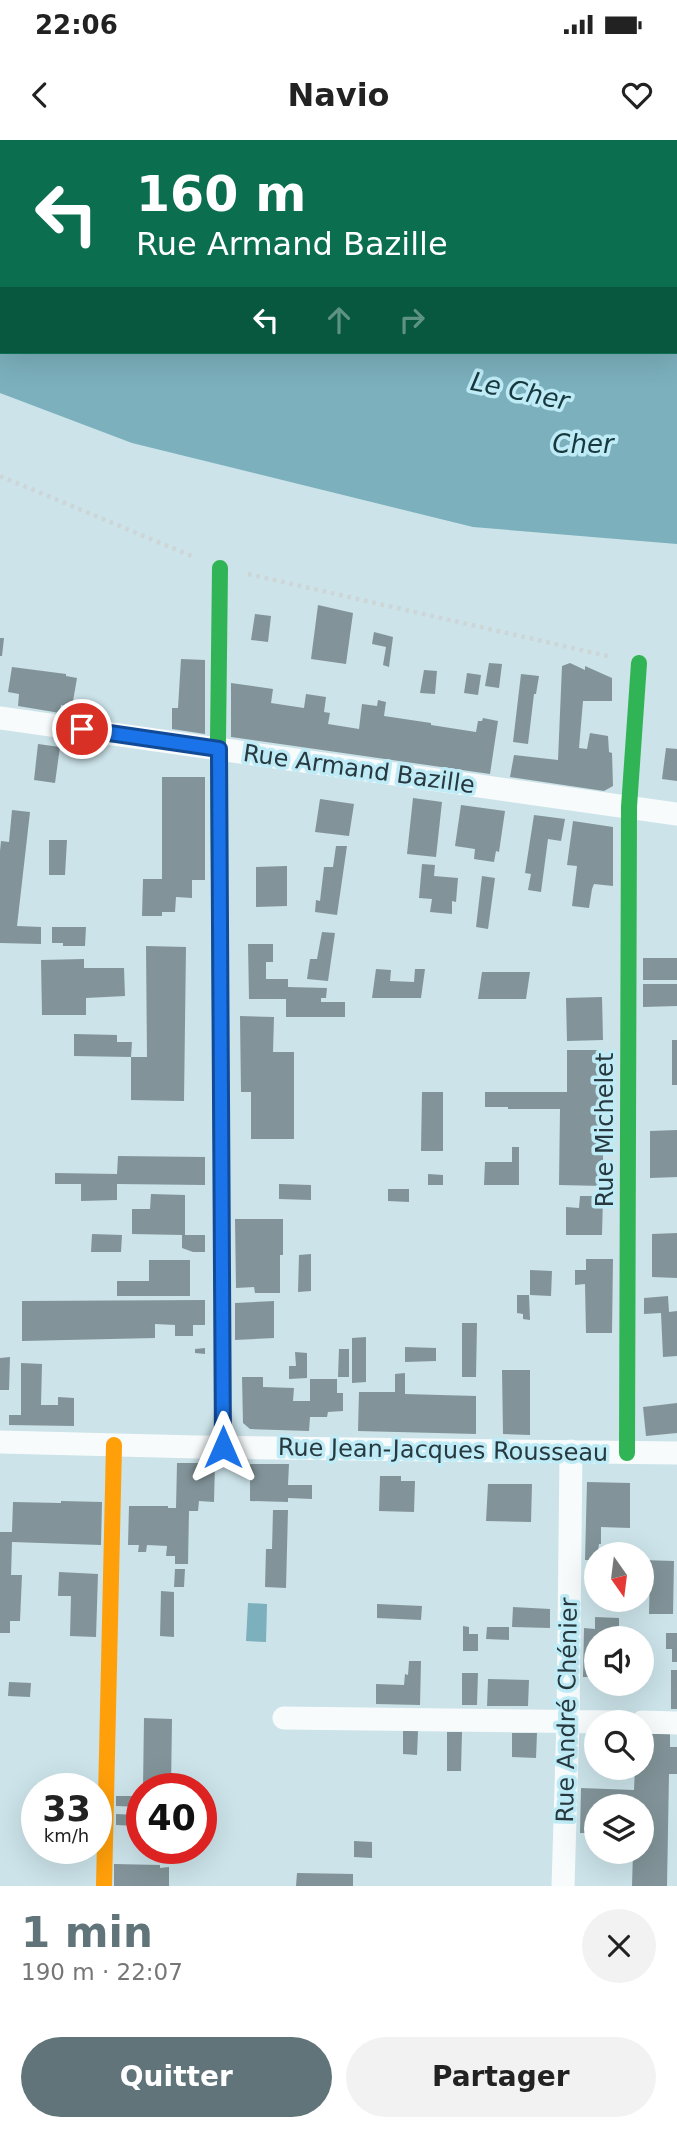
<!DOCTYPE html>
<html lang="fr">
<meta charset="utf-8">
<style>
:root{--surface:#fff;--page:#f2f2f2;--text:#222;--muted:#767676;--accent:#60747a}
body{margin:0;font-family:"DejaVu Sans",sans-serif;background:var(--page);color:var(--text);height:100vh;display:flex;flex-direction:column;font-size:26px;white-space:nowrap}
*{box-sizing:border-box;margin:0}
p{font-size:23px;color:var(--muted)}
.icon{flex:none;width:38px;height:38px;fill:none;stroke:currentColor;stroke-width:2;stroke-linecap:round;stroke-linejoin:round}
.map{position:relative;height:1746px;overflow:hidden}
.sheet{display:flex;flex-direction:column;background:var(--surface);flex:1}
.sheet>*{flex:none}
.top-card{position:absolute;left:0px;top:0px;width:677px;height:214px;box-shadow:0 7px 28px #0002;background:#0b6e4f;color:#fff;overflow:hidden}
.needle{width:46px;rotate:166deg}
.controls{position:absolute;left:584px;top:1402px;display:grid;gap:14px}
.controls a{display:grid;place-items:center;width:70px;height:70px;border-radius:50%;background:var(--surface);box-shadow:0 7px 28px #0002;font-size:35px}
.speed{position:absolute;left:21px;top:1633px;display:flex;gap:14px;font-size:35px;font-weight:700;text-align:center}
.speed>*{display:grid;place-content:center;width:91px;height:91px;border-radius:50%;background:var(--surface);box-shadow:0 7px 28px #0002;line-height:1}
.speed small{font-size:18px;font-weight:400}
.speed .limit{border:10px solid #d22;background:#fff;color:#111}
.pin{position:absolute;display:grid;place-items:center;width:60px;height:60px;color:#fff;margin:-30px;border:4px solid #fff;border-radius:50%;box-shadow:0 2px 7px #0007}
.me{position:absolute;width:77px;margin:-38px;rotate:0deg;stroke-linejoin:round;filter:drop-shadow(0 0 5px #0008)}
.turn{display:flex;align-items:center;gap:24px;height:147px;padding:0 21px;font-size:32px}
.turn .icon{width:91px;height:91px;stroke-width:2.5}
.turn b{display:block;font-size:49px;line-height:60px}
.lanes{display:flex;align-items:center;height:66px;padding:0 21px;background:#0003;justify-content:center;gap:35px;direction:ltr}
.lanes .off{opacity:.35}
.round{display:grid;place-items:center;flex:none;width:74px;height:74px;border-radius:37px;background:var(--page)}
.head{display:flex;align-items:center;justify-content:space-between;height:119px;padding:0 21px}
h1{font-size:42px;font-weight:700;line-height:52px;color:var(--accent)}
.action{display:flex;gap:14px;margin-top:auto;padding:14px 21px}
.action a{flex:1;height:80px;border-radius:42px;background:var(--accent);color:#fff;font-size:28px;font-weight:700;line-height:80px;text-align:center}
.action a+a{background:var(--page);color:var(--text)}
.status{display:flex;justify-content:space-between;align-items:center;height:49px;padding:0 35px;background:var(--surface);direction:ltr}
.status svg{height:19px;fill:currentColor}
header{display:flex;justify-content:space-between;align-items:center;height:91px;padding:0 21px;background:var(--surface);font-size:32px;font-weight:700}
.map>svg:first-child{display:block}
.green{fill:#aed6df}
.water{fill:#7bb0bc}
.building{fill:#829499}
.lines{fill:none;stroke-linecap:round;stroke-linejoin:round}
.path{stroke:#cdd5d6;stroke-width:4.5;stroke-dasharray:3.5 5;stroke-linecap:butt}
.street{stroke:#f7fbfc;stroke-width:23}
.fast{stroke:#30b455;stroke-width:16}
.slow{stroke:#ff9f0a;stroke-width:16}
.jam{stroke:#e5322d;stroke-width:16}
.route-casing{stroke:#114b97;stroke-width:18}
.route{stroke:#1a73e8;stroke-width:12}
.labels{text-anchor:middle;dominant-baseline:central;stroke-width:7;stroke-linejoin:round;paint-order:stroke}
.street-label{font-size:24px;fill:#27393e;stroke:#beebf6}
.water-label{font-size:26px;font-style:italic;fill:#17383f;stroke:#beebf6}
</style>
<div class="status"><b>22:06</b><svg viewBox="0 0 49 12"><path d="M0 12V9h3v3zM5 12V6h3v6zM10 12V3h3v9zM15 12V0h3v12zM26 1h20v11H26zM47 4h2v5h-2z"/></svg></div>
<header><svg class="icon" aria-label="back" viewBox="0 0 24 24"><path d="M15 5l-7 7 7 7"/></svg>Navio<svg class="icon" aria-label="heart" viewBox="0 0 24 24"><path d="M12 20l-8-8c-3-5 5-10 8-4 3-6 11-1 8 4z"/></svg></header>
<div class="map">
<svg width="677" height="1746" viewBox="0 0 677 1746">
<rect width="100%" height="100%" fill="#cbe3e9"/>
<path class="green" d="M67,0H677V96L676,95V2H78Z"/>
<path class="water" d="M0,0H67L78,2H2V212H676V95L677,96V404L473,387L132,303L0,253Z
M248,1463L267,1464L266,1502L246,1501Z"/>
<path class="building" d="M318,465L353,473L346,524L311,519Z
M255,474L271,476L268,502L251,500Z
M374,492L393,497L389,527L383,525L386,507L372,504Z
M0,498H4L2,516H0Z
M181,519L205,520V594L172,589V568H178Z
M489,523L502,524L499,548L485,546Z
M570,523L585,530V526L612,538V561H583L579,608L587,609L590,593L608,596L609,612L612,613L613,646L604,651L510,637L514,615L558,620L562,526Z
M12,527L66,534V536L77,538L72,567L61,565L60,573L18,566L19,554L8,552Z
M424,530L437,531L435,554L420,553Z
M467,533L481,535L478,555L464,553Z
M521,534L539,536L536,554H534L528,604L513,602Z
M231,543L273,549L271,563L304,568L306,554L326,557L324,572L330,573L328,584L359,589L362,564L377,566L378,560L386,562L384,576L431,583V585L476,592L478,581H482L483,578L498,581L490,634L231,597Z
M38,604L60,607L55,643L34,640Z
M666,608L677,609V641L662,639Z
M162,637H205V740H192V758L176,757L175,772H162V776H142L143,739H162Z
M413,658L442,662L436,717L407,714Z
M320,659L354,664L349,696L315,692Z
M461,665L505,671L499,712L496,711L494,722L474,719L475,709L455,706Z
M12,670L30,672L17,786L41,787V804L0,803V711L1,701L9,702Z
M534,675L565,679L561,701L548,699L541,752L528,750L531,734L525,733Z
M573,681L613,687V746L594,744L592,749L589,768L572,766L577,726L567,725Z
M49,700H67L65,735H49Z
M336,706H347L337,775L315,772L316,760L320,761L324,727H333Z
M422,724L435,725L434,736L458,738L456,762L452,761V774L430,772L432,759L419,758Z
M287,726V766L256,767V727Z
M482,736L495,738L488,789L476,787Z
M52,787H86L85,806H63V803H52Z
M322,792L335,793L328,841L307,839L310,819H317Z
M248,804H273V822H266V839H288V847L327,848L326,858H321V862H345V877H286V859H249Z
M146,806L186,807L184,961L131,960V917H147Z
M643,818H677V840H643Z
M84,819V828H124L125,856L86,858V875H42L41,820Z
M376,829L391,830L390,841L414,842L415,829H425L421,858H372Z
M482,832H530L526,859H478Z
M643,844H677V866L643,867Z
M602,857L603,900L567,901L566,858Z
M240,876L274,877L273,912H294V999H251V952H241Z
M74,894L117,895V902H132L131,917L74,916Z
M672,900H677V945H672Z
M567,910H603V1046L559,1045L560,969H508V967H485V952H567Z
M422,952H443V1011H421Z
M677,990V1037L650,1038V991Z
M512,1007H519V1045H484L485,1022H512Z
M118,1016L205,1017V1045L117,1044V1060L81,1061V1044H55V1033L117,1034Z
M428,1034L443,1035V1045H428Z
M279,1044L311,1045V1060L279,1059Z
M388,1049H409V1062L388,1061Z
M151,1054L185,1055V1095H205V1112H193L182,1108V1095L132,1094V1069H150Z
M580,1056H603L602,1095H566V1067L579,1068Z
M235,1079H283V1115H280V1153H255L254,1147L236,1148Z
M677,1093V1138L652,1137V1094Z
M92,1094L122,1095L121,1112H91Z
M311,1114V1151L298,1152L299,1115Z
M586,1119H613L612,1193H586L585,1144L575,1145V1130H586Z
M149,1120H190V1156H117V1141H149Z
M530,1130L552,1131L551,1156L530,1155Z
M517,1155H529L530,1180L523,1179V1174L517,1173Z
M668,1156L669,1172L677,1171V1216L663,1217L661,1173L644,1174V1158Z
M205,1160V1185H193V1196H175V1185L155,1184V1198L22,1201V1161Z
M274,1161V1198L235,1200V1163Z
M462,1183H477L476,1237H462Z
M366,1197V1242L352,1243V1198Z
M405,1207L436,1208V1221L405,1222Z
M205,1208V1214L195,1213V1209Z
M339,1209H349V1237H338Z
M295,1212L307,1213V1238L289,1239V1226H296Z
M10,1217L9,1250H0V1218Z
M21,1223L42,1224L41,1265H58V1257L74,1258V1286L9,1285V1275H21Z
M502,1230H530V1295L503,1294Z
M405,1233V1254L476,1256V1294L358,1291L359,1252H395V1234Z
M242,1237H263V1247L294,1248L293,1261H310V1239H337V1253H343V1271L328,1272L327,1277H310L309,1291L250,1289L243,1283Z
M677,1263V1293L646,1296L643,1267Z
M177,1323H215L214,1362L199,1361L198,1371H189L188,1424H175V1416H166L167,1406L147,1405L146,1412H138L139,1405H128L129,1366H168V1368H176Z
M250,1324H289L288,1345H312V1359L288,1358V1362L250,1361Z
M380,1336H401V1341H415L414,1372L379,1371Z
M587,1342L630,1343V1388L601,1387V1404H599L597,1420H585Z
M488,1344H532L531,1382L486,1381Z
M61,1361L102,1362L101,1405L12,1402L11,1435H22L20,1481H10V1493H0V1392H12L13,1362L61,1363Z
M273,1370H288L286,1448L265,1447L266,1409H272Z
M642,1420L674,1421L673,1474H649L650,1428H642Z
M175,1429H185L184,1447H174Z
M59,1432L98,1434L96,1497L70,1496L71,1456H58Z
M161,1451L174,1452V1497L160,1496Z
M377,1464L422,1466L421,1480L377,1478Z
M513,1467L550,1469V1488L512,1487Z
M595,1477L619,1478V1498H597V1537H583L584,1488L595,1489Z
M463,1486L469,1487V1494H478V1511H463Z
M487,1487H509V1500L486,1499Z
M666,1493H677V1522H672V1509H666Z
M409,1521H421L420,1565L376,1564V1544L404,1545L405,1534L408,1535Z
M671,1530H677V1569H671Z
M462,1533H478L477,1565H462Z
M488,1539L529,1540L528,1566H487Z
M9,1542L31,1543L30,1557L8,1556Z
M144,1578L172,1579L171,1648H143Z
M403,1591H418L417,1615L403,1614Z
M447,1592H462L461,1631H447Z
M512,1593H537L536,1618L512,1617Z
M642,1594H670V1607H677V1634H669L667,1746H632L633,1712H642V1666H597V1693H580L581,1648L634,1650L635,1628H642Z
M116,1656H142V1667L116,1666Z
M116,1674L137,1675V1686L116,1685Z
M354,1701L372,1702V1718L354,1717Z
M114,1724L160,1725V1728L169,1727V1746H114Z
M297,1733L353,1734V1746H296Z"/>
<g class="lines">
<path class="path" d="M0,336L194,417
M248,434L612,517"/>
<path class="street" d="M0,578L677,674
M0,1302L197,1307L677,1313
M284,1578L619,1582
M642,1582L677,1583
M563,1746L568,1581L571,1311"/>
<path class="fast" d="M220,428L218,600L221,1015
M627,1313L629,667L639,523"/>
<path class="slow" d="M104,1746L114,1305"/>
<path class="jam" d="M221,1015L223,1307"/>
</g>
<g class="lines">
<defs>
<path id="route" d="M82,589L219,609L223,1307"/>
</defs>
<use href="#route" class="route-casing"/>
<use href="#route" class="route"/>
</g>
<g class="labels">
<g class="street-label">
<text transform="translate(359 629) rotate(8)">Rue Armand Bazille</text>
<text transform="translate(605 990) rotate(-90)">Rue Michelet</text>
<text transform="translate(443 1310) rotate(1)">Rue Jean-Jacques Rousseau</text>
<text transform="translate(567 1570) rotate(-89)">Rue André Chénier</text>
</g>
<g class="water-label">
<text transform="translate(520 251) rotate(12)">Le Cher</text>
<text x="583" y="304">Cher</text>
</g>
</g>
</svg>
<div class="controls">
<a><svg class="needle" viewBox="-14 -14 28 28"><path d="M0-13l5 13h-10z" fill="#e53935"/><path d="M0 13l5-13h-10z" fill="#767676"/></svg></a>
<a><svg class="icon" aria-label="sound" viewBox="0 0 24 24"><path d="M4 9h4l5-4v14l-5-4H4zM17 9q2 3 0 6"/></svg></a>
<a><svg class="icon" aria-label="search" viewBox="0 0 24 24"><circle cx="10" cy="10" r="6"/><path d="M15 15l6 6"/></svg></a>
<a><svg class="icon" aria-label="layers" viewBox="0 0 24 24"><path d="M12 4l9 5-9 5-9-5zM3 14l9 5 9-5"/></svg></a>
</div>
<div class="speed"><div>33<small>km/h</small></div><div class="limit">40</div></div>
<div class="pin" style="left:82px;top:589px;background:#d93025"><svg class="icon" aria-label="arrive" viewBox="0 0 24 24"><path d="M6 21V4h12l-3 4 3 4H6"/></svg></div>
<svg class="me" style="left:223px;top:1307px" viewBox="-20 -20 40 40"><path d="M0-17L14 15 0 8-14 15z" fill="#1a73e8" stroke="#fff" stroke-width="4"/></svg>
<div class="top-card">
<div class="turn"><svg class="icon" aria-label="left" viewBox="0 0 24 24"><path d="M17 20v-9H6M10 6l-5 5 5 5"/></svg><div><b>160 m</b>Rue Armand Bazille</div></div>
<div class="lanes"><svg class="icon" aria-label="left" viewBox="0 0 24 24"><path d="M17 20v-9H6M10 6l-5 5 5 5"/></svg><svg class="icon off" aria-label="ahead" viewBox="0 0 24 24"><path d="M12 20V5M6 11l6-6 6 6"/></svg><svg class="icon off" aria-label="right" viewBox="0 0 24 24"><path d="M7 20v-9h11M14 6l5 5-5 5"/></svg></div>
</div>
</div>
<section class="sheet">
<div class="head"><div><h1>1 min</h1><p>190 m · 22:07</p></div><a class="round"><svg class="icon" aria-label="close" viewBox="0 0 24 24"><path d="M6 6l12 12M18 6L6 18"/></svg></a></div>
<div class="action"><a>Quitter</a><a>Partager</a></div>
</section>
